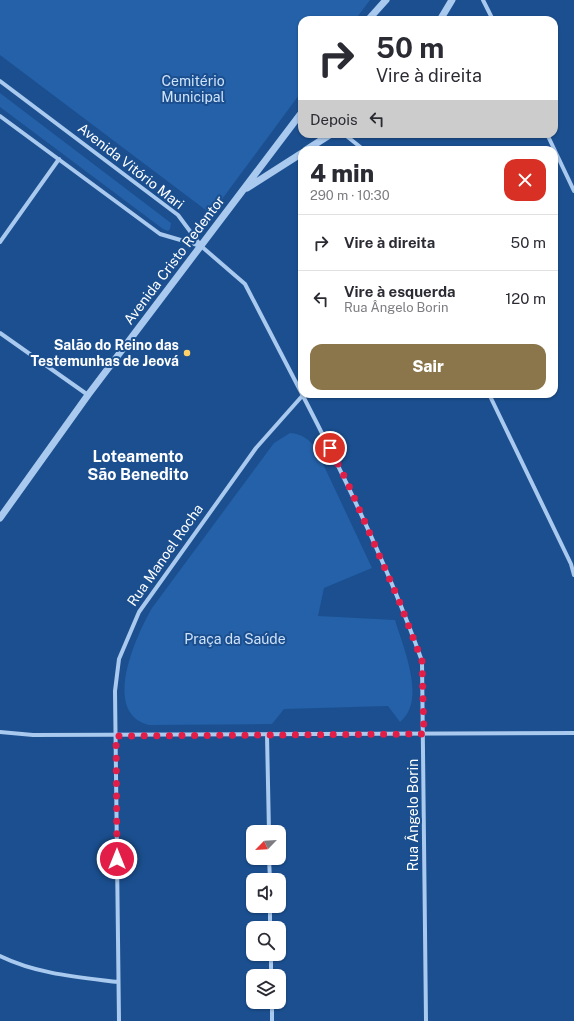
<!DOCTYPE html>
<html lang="pt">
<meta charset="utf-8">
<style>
:root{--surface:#fff;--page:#f7f7f7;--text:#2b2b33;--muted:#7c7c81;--line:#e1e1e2;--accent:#8a764a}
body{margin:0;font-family:"Public Sans",sans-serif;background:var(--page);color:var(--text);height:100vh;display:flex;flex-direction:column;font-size:15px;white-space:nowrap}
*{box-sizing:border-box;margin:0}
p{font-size:13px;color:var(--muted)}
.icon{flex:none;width:22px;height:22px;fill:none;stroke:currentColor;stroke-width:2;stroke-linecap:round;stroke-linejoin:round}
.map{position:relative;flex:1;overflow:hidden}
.drawer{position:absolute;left:298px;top:146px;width:260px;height:252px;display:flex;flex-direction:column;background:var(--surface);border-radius:12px;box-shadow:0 1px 3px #0004}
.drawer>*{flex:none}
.guide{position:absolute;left:298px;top:16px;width:260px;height:122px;border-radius:12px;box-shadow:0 1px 3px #0004;background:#fff;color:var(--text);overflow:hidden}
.needle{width:26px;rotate:245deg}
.buttons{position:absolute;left:246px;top:825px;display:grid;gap:8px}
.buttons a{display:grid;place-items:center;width:40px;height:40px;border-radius:8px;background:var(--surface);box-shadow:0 1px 3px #0004;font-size:20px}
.pin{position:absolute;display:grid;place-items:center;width:34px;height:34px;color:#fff;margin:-17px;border:2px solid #fff;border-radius:50%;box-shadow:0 1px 4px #0007}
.me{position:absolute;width:44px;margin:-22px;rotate:0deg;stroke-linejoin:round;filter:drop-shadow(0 0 3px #0008)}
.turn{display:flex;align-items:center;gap:14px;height:84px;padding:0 12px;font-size:18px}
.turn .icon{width:52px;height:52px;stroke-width:2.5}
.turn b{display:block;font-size:28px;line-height:34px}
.then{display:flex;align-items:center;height:38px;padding:0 12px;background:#0003;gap:8px;font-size:15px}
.round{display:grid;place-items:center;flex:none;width:42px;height:42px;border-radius:12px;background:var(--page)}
.headline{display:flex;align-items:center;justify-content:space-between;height:68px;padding:0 12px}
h1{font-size:24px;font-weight:800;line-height:30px}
.primary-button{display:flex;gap:8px;margin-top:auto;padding:8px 12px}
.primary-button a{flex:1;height:46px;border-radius:12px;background:var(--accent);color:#fff;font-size:16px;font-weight:800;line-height:46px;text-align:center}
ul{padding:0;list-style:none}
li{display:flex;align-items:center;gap:12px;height:56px;padding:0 12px;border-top:1px solid var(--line)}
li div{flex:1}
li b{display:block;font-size:15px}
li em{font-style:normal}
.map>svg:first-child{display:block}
.green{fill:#2461a8}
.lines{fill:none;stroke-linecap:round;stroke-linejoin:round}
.minor{stroke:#a9c9ee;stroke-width:4}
.tertiary{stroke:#a9c9ee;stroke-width:7}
.route{stroke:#e11d48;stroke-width:7;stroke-dasharray:0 12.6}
.poi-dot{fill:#ffd166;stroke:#1b4f8f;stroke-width:1.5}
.labels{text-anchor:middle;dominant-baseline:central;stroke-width:4;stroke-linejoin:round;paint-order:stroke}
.park-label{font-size:14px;fill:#cfe3fa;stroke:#1b4f8f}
.street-label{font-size:14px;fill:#fff;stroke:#1b4f8f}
.poi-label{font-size:14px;font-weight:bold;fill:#fff;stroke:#1b4f8f;text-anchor:end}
.quarter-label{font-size:16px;font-weight:bold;fill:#fff;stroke:#1b4f8f}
</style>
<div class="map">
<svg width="574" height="1021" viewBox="0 0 574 1021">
<rect width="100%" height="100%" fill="#1b4f8f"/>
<path class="green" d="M0,0H370L355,20H302V91L211,214L0,55Z
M0,93L171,223L170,229L168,231L163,229L0,107Z
M290,433C302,434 309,439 316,449L372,568L324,588L318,616L395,620C403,647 427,701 400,722L388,706L284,709L272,724L149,725C100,713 137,634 152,608L274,443Z"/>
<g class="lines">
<path class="minor" d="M483,0L493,20
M0,81L178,215L201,246L245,284L302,394
M0,116L160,234L201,246
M344,134L364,150
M547,134L574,191
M0,242L59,159
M0,333L88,395
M302,394C347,481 389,569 422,661L426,1021
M489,394L571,564L574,575
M0,732L33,735L574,733
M267,735L269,832
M269,858L270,880
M270,906V928
M271,954V976
M0,956C37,974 77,977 118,982
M272,1002V1021
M119,1021L115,691L119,659L139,612L256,448L303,395"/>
<path class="tertiary" d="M368,20L386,0
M440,20L452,0
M306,150L331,134
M247,188L302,153
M0,518L88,395L302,112"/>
</g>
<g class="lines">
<path class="route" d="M117,859L116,736L424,734L422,661L400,603L350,488L330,448"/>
</g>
<circle class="poi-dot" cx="187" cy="353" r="4"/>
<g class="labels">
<g class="park-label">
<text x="193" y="81">Cemitério<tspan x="193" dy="16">Municipal</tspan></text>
<text x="235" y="639">Praça da Saúde</text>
</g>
<g class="street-label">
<text transform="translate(131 166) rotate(38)">Avenida Vitório Mari</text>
<text transform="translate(174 260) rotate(-53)">Avenida Cristo Redentor</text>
<text transform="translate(165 555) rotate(-55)">Rua Manoel Rocha</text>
<text transform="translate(413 815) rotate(-90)">Rua Ângelo Borin</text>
</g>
<g class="poi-label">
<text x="179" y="345">Salão do Reino das<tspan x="179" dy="16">Testemunhas de Jeová</tspan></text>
</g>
<g class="quarter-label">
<text x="138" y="456">Loteamento<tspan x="138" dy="18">São Benedito</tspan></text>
</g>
</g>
</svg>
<div class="buttons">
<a><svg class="needle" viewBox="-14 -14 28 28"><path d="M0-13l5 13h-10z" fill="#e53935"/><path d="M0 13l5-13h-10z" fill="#7c7c81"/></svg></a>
<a><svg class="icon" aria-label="sound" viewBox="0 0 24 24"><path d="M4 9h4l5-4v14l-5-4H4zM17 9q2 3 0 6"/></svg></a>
<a><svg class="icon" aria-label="search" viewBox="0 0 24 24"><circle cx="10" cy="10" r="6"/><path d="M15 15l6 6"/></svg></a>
<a><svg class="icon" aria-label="layers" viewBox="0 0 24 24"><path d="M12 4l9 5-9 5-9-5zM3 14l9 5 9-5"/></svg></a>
</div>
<div class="pin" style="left:330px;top:448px;background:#d93025"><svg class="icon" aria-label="arrive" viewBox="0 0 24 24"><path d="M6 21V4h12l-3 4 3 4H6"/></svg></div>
<svg class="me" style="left:117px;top:859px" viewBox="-20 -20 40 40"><circle r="17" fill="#e11d48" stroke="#fff" stroke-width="3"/><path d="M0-11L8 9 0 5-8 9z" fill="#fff"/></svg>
<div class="guide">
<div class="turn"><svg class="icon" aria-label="right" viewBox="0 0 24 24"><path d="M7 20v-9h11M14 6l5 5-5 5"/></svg><div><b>50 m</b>Vire à direita</div></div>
<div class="then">Depois<svg class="icon" aria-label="left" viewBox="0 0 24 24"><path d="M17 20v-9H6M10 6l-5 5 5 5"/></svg></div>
</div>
<section class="drawer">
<div class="headline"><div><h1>4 min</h1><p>290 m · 10:30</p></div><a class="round" style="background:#d93025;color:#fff"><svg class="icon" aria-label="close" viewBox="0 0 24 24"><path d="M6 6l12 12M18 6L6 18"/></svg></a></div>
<ul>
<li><svg class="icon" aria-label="right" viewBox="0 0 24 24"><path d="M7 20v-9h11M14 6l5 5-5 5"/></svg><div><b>Vire à direita</b></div><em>50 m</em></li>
<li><svg class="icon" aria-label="left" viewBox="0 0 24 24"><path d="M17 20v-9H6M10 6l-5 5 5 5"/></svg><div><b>Vire à esquerda</b><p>Rua Ângelo Borin</p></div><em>120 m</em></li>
</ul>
<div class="primary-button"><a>Sair</a></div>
</section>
</div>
